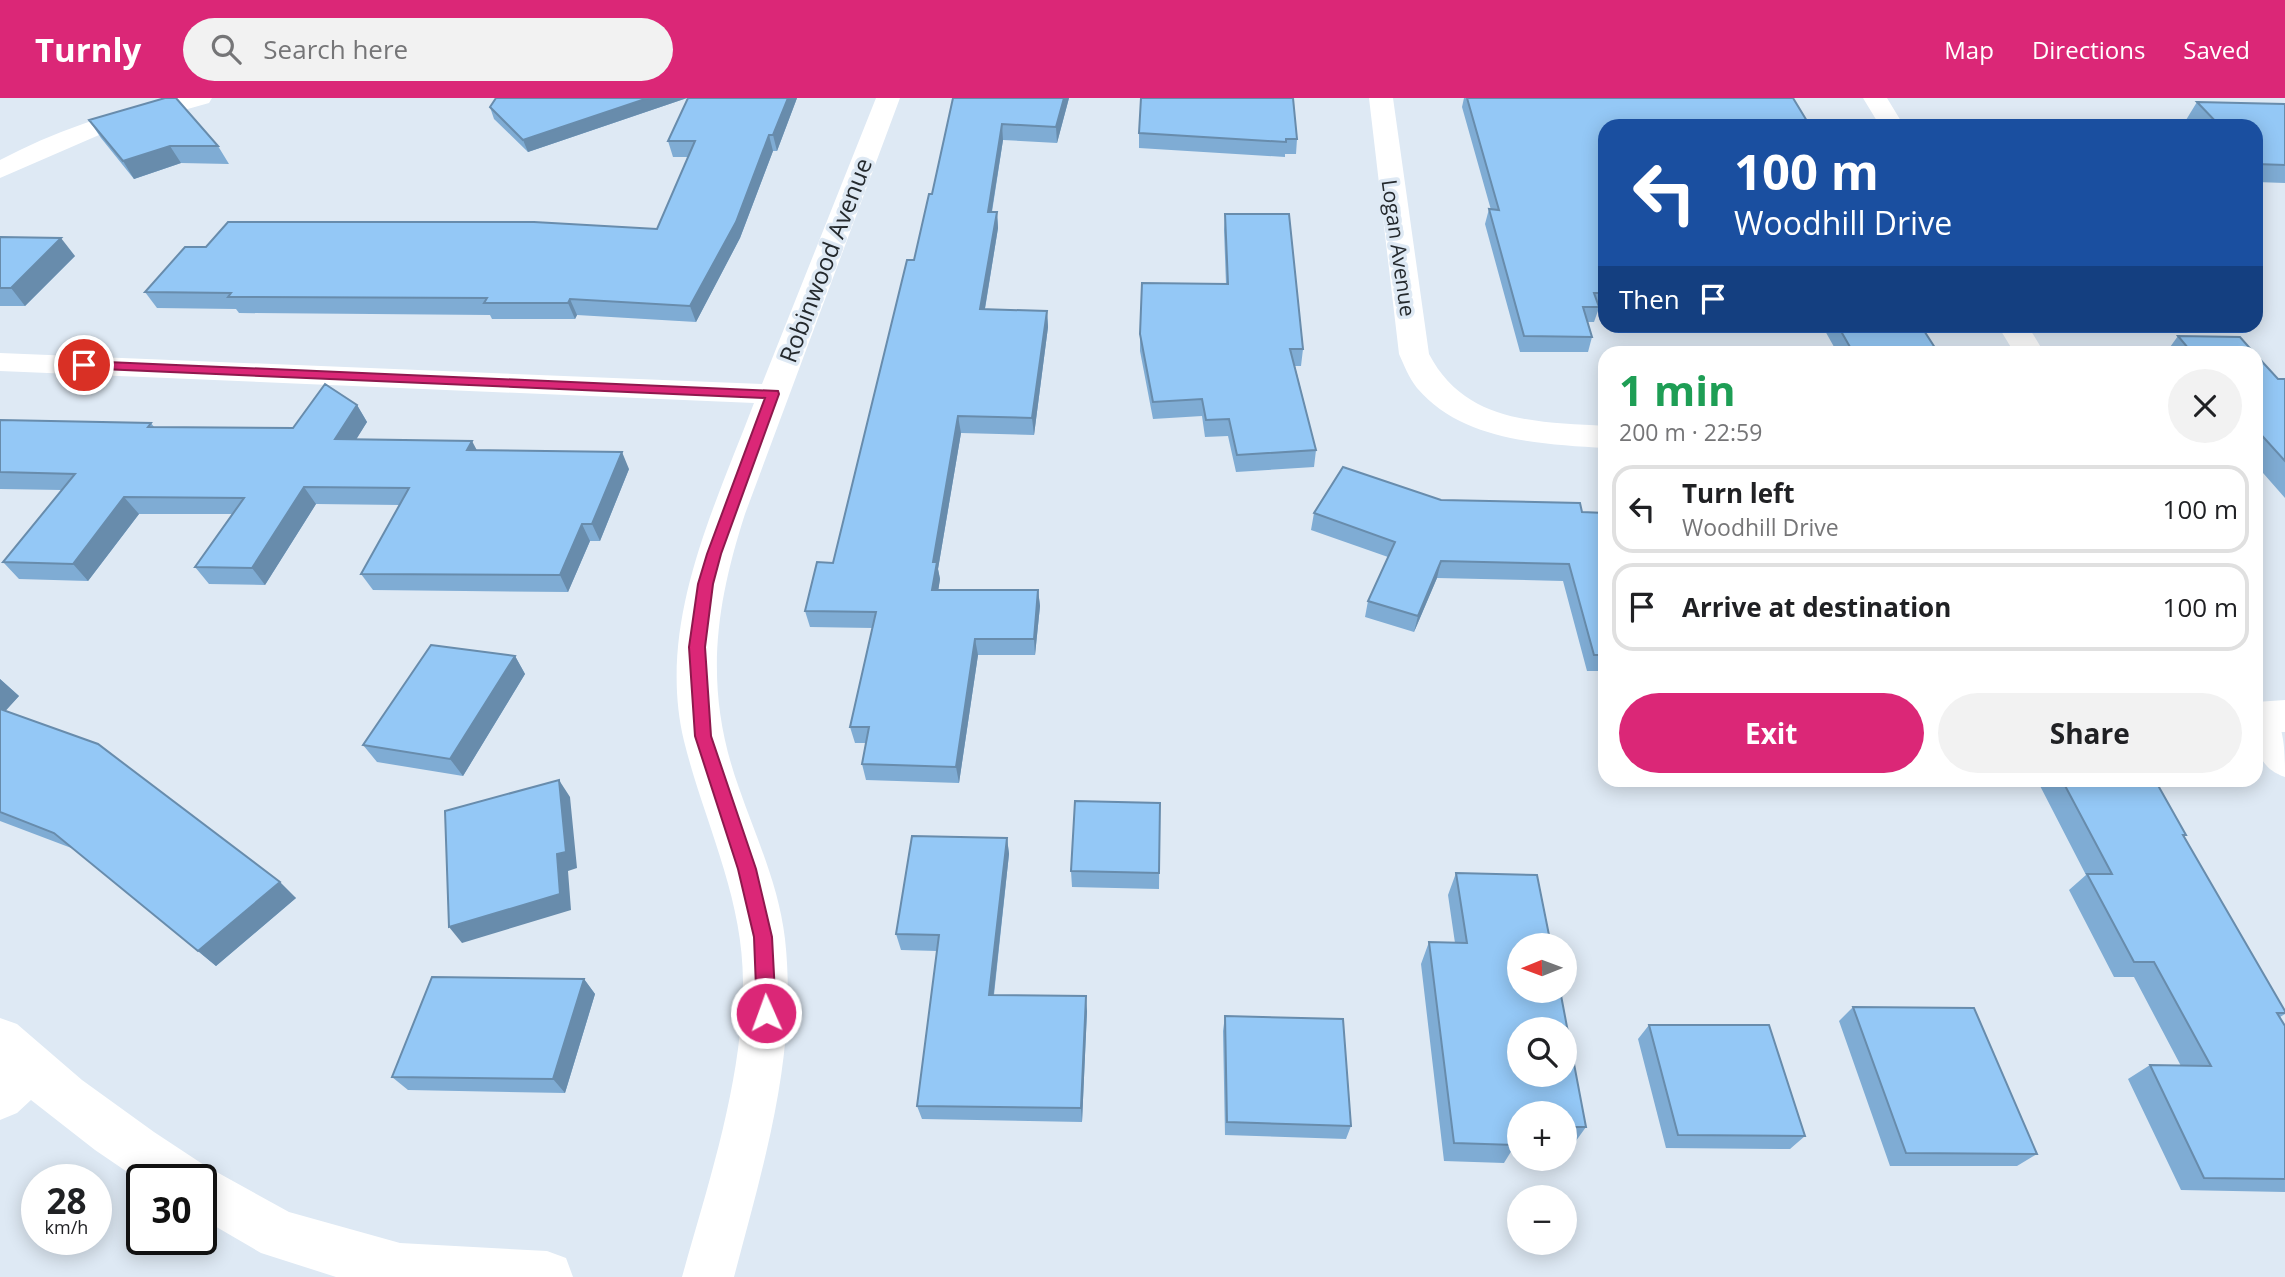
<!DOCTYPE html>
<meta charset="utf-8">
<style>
:root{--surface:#fff;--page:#f2f2f2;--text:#202124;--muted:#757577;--line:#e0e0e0;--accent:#db2777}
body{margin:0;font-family:"Open Sans",sans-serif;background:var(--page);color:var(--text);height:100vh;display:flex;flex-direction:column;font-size:26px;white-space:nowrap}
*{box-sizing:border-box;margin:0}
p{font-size:23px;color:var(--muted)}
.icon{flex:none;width:38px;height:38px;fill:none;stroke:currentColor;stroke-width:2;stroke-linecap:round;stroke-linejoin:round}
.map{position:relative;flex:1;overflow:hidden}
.details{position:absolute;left:1598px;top:248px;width:665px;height:441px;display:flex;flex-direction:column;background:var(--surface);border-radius:21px;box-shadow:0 4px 18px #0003}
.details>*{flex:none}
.top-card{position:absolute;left:1598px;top:21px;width:665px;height:214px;border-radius:21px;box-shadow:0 4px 18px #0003;background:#1a4fa0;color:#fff;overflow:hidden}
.needle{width:46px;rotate:269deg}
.tools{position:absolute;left:1507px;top:835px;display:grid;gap:14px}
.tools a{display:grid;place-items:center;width:70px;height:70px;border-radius:50%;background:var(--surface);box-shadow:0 4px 18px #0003;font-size:35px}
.speed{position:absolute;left:21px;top:1066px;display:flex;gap:14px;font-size:35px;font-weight:700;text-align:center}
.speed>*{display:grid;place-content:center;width:91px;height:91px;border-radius:50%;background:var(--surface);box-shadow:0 4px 18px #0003;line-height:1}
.speed small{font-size:18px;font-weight:400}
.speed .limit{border:4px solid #111;border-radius:10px;background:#fff;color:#111}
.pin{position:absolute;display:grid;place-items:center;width:60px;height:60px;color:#fff;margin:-30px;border:4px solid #fff;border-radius:50%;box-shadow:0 2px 7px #0007}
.me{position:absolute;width:77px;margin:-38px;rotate:358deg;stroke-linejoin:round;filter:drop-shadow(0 0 5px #0008)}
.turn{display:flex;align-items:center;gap:24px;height:147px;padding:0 21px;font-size:32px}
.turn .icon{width:91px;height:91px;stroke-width:2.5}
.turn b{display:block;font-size:49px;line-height:60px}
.then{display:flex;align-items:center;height:66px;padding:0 21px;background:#0003;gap:14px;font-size:26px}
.round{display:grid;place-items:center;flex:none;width:74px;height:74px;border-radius:37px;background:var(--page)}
.head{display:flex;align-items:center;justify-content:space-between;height:119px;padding:0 21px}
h1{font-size:42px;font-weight:700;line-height:52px;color:#1e9e55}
.button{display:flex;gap:14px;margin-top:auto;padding:14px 21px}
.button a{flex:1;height:80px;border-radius:42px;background:var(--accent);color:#fff;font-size:28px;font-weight:700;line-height:80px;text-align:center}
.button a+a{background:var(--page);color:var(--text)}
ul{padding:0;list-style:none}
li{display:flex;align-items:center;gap:21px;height:88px;margin:0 14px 10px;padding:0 7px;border:4px solid var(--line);border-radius:21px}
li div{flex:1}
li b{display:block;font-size:26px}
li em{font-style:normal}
header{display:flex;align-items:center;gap:42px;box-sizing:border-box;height:98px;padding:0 35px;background:var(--accent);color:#fff}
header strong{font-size:33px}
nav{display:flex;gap:38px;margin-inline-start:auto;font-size:24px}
.search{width:490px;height:63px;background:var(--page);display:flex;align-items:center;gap:18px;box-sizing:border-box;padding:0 24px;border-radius:38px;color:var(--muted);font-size:26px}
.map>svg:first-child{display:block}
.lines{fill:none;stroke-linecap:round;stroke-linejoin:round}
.minor{fill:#fff;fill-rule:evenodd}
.tertiary{fill:#fff;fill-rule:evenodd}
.wall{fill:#7facd4}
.shaded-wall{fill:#688cac}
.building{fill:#94c8f6;stroke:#688cac;stroke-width:2;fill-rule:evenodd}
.route{fill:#db2777;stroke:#8e194d;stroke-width:2}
.labels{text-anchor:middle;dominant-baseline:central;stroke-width:7;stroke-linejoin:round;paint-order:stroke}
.far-street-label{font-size:21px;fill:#24292d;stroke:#dee9f4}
.street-label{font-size:24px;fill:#24292d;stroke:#dee9f4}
</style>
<header>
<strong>Turnly</strong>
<div class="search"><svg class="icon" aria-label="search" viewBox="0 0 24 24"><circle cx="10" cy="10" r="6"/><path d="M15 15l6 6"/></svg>Search here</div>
<nav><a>Map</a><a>Directions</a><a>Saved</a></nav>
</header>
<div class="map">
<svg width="2285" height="1179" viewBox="0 0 2285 1179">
<rect width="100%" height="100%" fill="#dee9f4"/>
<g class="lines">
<path class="minor" d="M168,0H212L209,5L106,34L0,80V62C53,34 110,15 168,0Z
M876,0H900L745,416C714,512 704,593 739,690C756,739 779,788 785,841C798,956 763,1069 734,1179H682C709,1083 742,985 743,884C743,798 704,724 684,643C656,526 714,411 754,305L0,273V255L762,286Z
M1369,0H1393L1429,256C1465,325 1536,324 1605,328V350C1540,346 1462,343 1417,290C1409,280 1404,267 1399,256Z
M2285,602V634H2256V604Z
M0,920L17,926L82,982L154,1034L204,1067L289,1114L400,1145L547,1153L566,1160L573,1179H336L261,1155L201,1120V1082H142V1084L95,1052L31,1002L17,1015L0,1022Z"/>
<path class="tertiary" d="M1863,0H1887L1904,28H1880Z
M1998,228H2028L2045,256H2015Z
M2256,602C2285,612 2285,649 2285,679C2249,667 2256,633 2256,602Z"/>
</g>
<path class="wall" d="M687,0L528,54L494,21L490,9Z
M688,0H797L777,53H773L740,140L696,224L577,217L575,221H492L490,217L239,215L236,211L157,210L145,194L206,149L657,131L689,59H673L668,43Z
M953,0H1069L1057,45L1003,42L992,114H997L998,130L985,211L1047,213L1048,229L1034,337L961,335L938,471L940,481L938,492H1038L1040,508L1035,557H978L959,685L866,682L862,666L866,645H855L850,629L873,530L810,529L805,513L833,465L932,96Z
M1464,0H1793L1605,28V211L1599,210L1594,224H1588L1592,239L1588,254H1520L1485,126L1489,111L1491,112L1462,9Z
M2197,4L2285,6V85L2256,84V28H2192L2186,22Z
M89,22L218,48L229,66L181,65L134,81L101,40Z
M1139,35L1297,41L1296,56H1285V59L1139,50Z
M1225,116L1303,251L1301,268H1295L1316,352L1314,369L1236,374L1228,338L1205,339L1202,318L1153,321L1140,253V236L1226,186L1224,132Z
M0,139L75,158L25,208H0Z
M1826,228H1921L1939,256H1838L1824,231Z
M2178,238L2255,256H2165Z
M2256,257L2278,281H2285V400L2256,367Z
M357,307L367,324L356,341L477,352L629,371L600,443H590L568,494L373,492L361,476L400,407L316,406L265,487L209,486L195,469L232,416H139L88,483L19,481L3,464L62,392L0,391V322L151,325L154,329L293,330Z
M1441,402L1582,414L1605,415V573H1587L1563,483L1437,480L1414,534L1365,519L1368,503L1388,459L1311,432L1314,415Z
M515,558L525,576L463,678L377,664L363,647Z
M0,581L19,598L5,613L296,800L216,868L74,751L0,723Z
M2037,682H2155L2186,737L2184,739L2285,913V916L2280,919L2285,928V1094L2181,1092L2128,981L2150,967L2181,968L2134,879H2114L2069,792L2086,777Z
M1160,705L1159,791L1072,789L1071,773Z
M1007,740L1009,756L994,897L1087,913L1082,1024L922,1021L917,1008L937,853L901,852L896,836Z
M1456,775L1586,1029L1573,1047H1564V1015H1519V1046H1515V1047L1504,1065L1444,1063L1421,866L1429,844L1455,845L1448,797Z
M584,881L595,896L565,995L408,992L392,979Z
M1853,909L2037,1056L2017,1068H1890L1839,923Z
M1225,918L1351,1028L1346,1041L1225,1037L1223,933Z
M1649,927L1805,1038L1790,1051L1666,1050L1638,941Z"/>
<path class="shaded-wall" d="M648,0H687L528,54L523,42Z
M788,0H797L777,53L773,37Z
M1064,0H1069L1057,45L1056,29Z
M1002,26L1003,42L989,130L988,114Z
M769,37L773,53L740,140L696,224L690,208Z
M170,48L181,65L134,81L123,63Z
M997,114L998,130L982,228L980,211Z
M61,140L75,158L25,208L11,190Z
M570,201L577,217L575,221L568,205Z
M1047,213L1048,229L1034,337L1032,320Z
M357,307L367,324L346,358L335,341Z
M958,318L961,335L938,471L940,481L936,508L932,492L933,464Z
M472,343L481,360L467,352Z
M622,354L629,371L600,443L592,426Z
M304,389L316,406L265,487L252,470Z
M124,399L139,416L88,483L73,466Z
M582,426L590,443L568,494L560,477Z
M1441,463L1437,480L1414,534L1418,518Z
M1038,492L1040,508L1035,557L1034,541Z
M975,541L978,557L959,685L956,669Z
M515,558L525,576L463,678L450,661Z
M0,581L19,598L0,619Z
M559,682L570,699L577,770L568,773L571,812L462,845L449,829L557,756Z
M1007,740L1009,756L992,911L989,897Z
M280,784L296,800L216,868L198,853Z
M584,881L595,896L565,995L553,981Z
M1086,898L1087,913L1082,1024L1081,1010Z"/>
<path class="building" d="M165,0H176L218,48H170L123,63L89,22Z
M496,0H648L523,42L490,9Z
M688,0H788L773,37H769L736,124L690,208L570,201L568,205H484L487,200L228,199L231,195L145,194L185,149H206L228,124H534L657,131L695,43H668Z
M953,0H1064L1056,29L1002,26L988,114H997L980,211L1047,213L1032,320L958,318L933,464H937L932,492H1038L1034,541H975L956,669L862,666L869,629H850L876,514L805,513L817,464L833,465L907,162H914L929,96H932Z
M1141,0H1293L1297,41H1286V44L1139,35Z
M1467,0H1793L1810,28H1605V195H1594L1599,209H1583L1592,239L1524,238L1489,111L1499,112Z
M2197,4L2285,6V67L2256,66V28H2220Z
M1225,116H1289L1303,251H1290L1316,352L1237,357L1229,321L1206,322L1202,301L1153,304L1140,236L1142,185L1228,186Z
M0,139L61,140L11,190H0Z
M1838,228H1921L1939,256H1854Z
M2178,238L2240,239L2255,256H2193Z
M2256,257L2278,281H2285V363L2256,331Z
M325,286L357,307L335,341L472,343L467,352L622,354L592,426H582L560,477L361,476L409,390L304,389L252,470L195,469L244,400L124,399L73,466L3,464L75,376L0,374V322L151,325L148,329L293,330Z
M1343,369L1441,402L1580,405L1582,414L1605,415V557H1594L1569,466L1441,463L1418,518L1368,503L1395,444L1314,415Z
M431,547L515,558L450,661L363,647Z
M0,611L98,646L280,784L198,853L54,735L0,714Z
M559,682L566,754L557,756L560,796L449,829L445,713Z
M2062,682H2155L2186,737H2183L2285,913V915H2277L2285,928V1081L2204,1080L2150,967L2211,968L2154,864H2134L2087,776H2112Z
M1075,703L1160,705L1159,775L1071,773Z
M912,738L1007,740L989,897L1086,898L1081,1010L917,1008L939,837L896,836Z
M1456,775L1537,777L1551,847H1519V892H1560L1586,1029H1564V1015H1519V1028H1511L1515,1047L1454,1045L1429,844L1467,845ZM1519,931H1564V976H1519Z
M432,879L584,881L553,981L392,979Z
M1853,909L1974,910L2037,1056L1906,1055Z
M1225,918L1343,921L1351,1028L1227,1024Z
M1649,927H1769L1805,1038L1678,1037Z"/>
<path class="route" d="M84,263L778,293L779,296L721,456L713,486L705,549L711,638L756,771L772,839L776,915L773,921L766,924L759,921L757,915L754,839L738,771L695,638L689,549L698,486L707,456L765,300L79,270L77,267Z"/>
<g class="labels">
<g class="far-street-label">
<text transform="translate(1399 150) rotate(82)">Logan Avenue</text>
</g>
<g class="street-label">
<text transform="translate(825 162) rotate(-69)">Robinwood Avenue</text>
</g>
</g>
</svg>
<div class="tools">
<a><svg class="needle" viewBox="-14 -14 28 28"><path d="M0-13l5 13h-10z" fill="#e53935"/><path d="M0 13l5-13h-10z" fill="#757577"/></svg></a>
<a><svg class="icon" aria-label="search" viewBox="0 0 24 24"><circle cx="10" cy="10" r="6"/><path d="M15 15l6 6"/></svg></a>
<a>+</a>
<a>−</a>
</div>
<div class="speed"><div>28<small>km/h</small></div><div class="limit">30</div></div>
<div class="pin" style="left:84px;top:267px;background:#d93025"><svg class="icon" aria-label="arrive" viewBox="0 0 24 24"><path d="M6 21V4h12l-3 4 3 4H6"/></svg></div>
<svg class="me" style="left:766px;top:915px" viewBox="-20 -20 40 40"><circle r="17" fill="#db2777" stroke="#fff" stroke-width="3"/><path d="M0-11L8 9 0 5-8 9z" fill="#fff"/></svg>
<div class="top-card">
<div class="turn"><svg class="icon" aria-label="left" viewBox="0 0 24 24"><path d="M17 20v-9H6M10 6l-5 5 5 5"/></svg><div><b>100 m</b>Woodhill Drive</div></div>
<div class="then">Then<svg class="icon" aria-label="arrive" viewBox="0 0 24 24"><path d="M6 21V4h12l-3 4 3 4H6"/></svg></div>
</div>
<section class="details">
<div class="head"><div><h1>1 min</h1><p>200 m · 22:59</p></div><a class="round"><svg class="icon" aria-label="close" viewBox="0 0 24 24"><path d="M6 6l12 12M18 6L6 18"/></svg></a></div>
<ul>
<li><svg class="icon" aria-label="left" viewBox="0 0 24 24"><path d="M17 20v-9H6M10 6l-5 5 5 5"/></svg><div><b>Turn left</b><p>Woodhill Drive</p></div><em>100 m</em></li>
<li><svg class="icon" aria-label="arrive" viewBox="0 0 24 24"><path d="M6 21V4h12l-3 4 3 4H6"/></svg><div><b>Arrive at destination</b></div><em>100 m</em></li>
</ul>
<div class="button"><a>Exit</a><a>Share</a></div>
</section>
</div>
